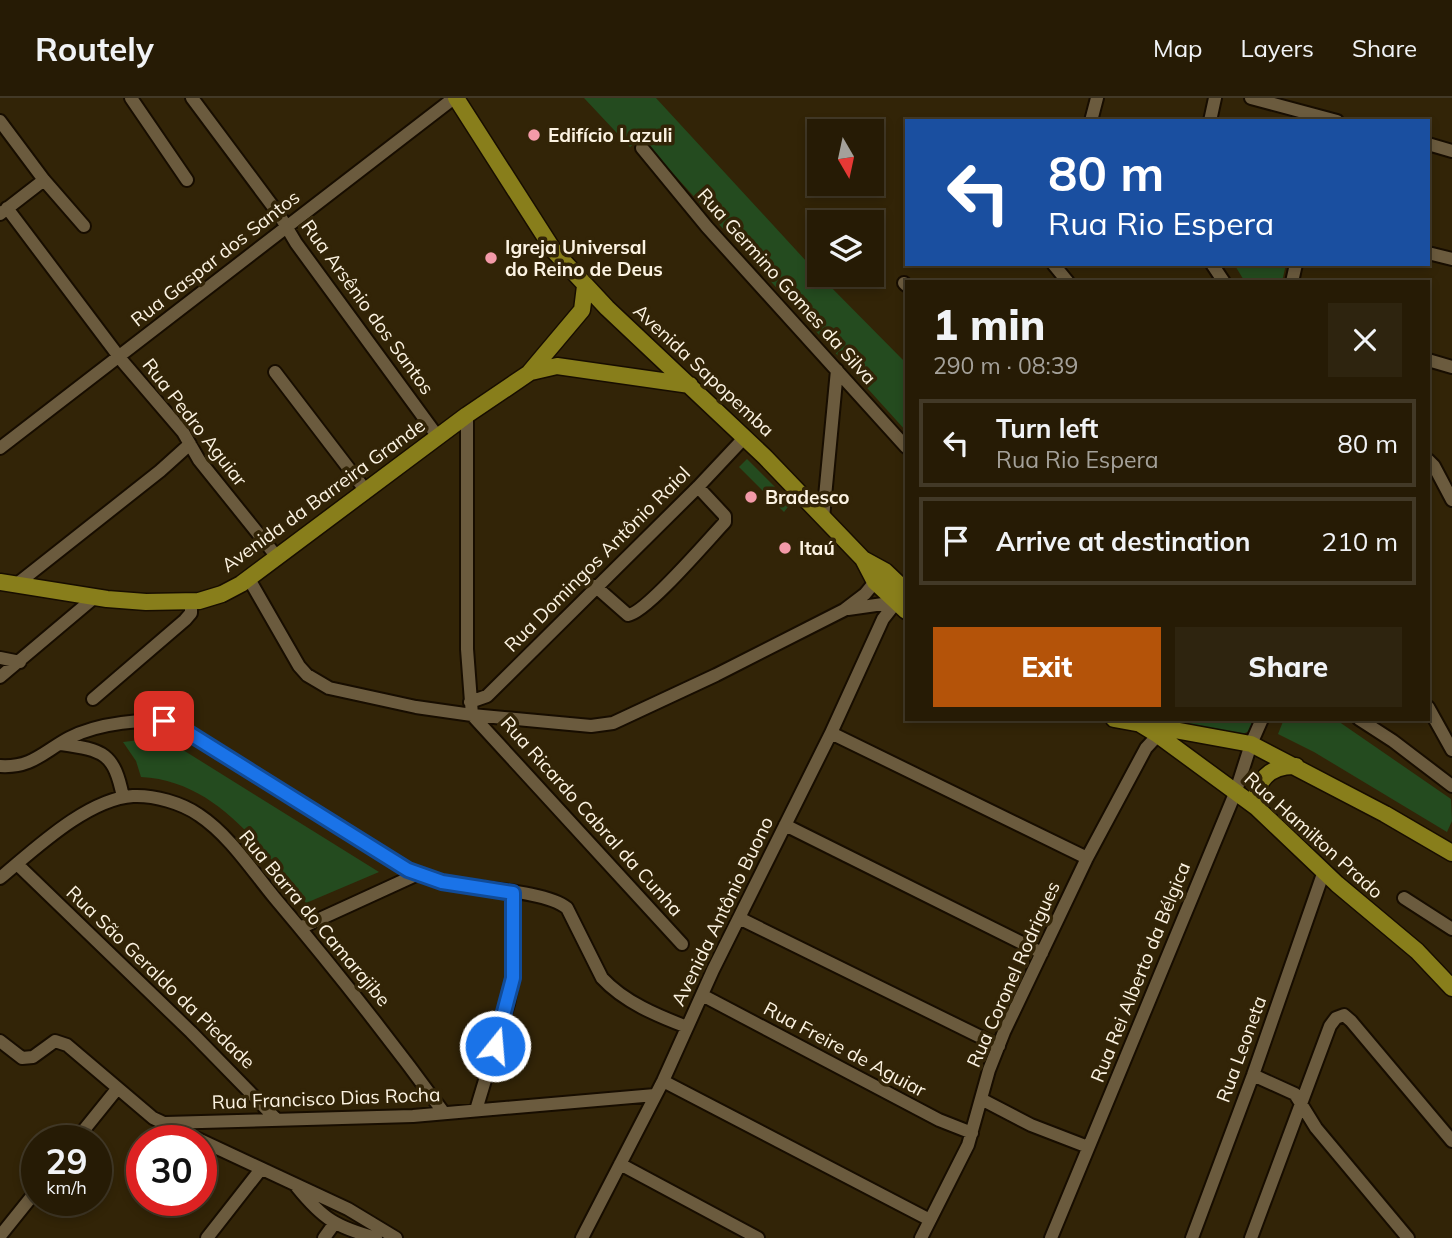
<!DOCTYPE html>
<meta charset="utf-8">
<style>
:root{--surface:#261b05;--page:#2e240f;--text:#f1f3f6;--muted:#a4a19a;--line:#423927;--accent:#b45309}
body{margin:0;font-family:Mulish,sans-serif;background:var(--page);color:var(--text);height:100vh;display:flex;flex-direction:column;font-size:26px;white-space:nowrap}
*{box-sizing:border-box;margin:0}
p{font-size:23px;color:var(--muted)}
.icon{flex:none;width:38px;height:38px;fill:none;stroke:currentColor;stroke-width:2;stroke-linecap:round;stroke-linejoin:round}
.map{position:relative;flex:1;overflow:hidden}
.drawer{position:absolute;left:905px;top:182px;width:525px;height:441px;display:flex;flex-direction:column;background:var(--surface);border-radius:0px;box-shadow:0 4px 10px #0003,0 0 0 2px var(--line)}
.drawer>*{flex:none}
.banner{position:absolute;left:905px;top:21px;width:525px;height:147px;border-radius:0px;box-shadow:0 4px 10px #0003,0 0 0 2px var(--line);background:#1a4fa0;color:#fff;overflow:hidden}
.needle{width:46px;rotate:171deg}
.tools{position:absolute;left:807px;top:21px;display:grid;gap:14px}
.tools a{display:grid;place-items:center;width:77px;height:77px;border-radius:0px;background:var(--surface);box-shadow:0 4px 10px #0003,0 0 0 2px var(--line);font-size:35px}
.speed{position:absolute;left:21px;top:1027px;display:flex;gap:14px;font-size:35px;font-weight:700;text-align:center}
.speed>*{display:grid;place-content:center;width:91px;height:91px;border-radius:50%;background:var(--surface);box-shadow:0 4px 10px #0003,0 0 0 2px var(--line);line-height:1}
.speed small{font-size:18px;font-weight:400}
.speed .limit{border:10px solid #d22;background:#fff;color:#111}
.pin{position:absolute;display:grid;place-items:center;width:60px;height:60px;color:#fff;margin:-30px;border-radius:14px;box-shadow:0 4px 10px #0006}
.me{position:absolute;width:77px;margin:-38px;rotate:17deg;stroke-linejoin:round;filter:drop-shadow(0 0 5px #0008)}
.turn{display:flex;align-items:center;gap:24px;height:147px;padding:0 28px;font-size:32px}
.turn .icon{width:91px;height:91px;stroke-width:2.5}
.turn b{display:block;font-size:49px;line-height:60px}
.round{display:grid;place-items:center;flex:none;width:74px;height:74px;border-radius:0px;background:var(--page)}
.summary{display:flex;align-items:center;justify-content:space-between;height:119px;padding:0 28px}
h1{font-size:42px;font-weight:800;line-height:52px}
.action{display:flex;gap:14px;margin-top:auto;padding:14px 28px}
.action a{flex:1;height:80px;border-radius:0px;background:var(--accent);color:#fff;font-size:28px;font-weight:800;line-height:80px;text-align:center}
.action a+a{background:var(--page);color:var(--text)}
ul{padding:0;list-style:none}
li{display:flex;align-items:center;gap:21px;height:88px;margin:0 14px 10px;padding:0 14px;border:4px solid var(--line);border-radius:0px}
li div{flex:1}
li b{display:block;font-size:26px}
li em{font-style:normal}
header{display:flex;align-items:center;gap:42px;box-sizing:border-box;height:98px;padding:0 35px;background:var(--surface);border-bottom:2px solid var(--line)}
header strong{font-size:33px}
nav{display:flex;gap:38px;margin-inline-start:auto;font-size:24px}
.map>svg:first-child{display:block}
.green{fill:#244b1f}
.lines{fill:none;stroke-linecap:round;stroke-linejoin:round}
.minor-casing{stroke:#170d00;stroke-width:16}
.major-casing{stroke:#170d00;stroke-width:19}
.minor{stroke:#6b5b3e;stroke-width:12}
.major{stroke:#887e1b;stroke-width:16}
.route-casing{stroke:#114b97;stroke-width:18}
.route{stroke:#1a73e8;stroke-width:12}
.poi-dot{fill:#f39aa8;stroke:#322407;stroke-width:2.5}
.labels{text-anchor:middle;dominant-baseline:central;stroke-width:7;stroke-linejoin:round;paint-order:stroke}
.poi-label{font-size:19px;font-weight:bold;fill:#fcf3e2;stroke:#322407;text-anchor:start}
.street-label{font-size:19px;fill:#fcf3e2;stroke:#322407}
</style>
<header>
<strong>Routely</strong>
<nav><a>Map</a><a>Layers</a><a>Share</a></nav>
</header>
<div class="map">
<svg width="1452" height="1140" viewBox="0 0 1452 1140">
<rect width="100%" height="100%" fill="#322407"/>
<path class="green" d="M584,0H656L819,177L906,265V333L641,40L630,49Z
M1234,166H1286L1282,184H1245Z
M747,361L791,405L784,414L739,369Z
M1170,621H1254L1249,633L1239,638L1174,625Z
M1284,621H1335L1451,701L1452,723L1447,734L1314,654L1278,636Z
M155,640L167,642L379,774L306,805C262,751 218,683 141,679L136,663L123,644Z"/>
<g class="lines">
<defs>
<path id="minor" d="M131,0L187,82
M192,0L280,118L296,145L438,339
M1251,0L1337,23
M0,23L44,82L84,128
M1091,23L1097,0
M1210,23L1215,0
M1428,46L1452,53
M642,50L707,129L906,349
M7,110L123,264L183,334L199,362L277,459
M0,116L44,82
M1428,155L1452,161
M1212,166L1224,184
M1054,167L1068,184
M1292,184L1296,166
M904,185L906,187
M1428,262L1452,269
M275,274L366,393
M467,317V551L472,617L682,846
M0,350L454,0
M1428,362L1434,368L1452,402
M823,420L837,272
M249,481L299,568L307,577L329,590L416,609L472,617L591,628L613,625L716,577L844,512L865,496L879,479
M17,486L160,373L190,346
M595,488L628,517C646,515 709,441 725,424V418L698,389
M848,511L897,504
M0,560L20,564
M0,579L95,499
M93,601L185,522L191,515V503
M470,604L487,598L698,389L745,339
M1428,609L1452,652
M1359,621L1393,643L1452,688
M831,635L1087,760
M61,646C104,652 114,655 123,699
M0,668C32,670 43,654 69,640C96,626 147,618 176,627L408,772C420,776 432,782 444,784C475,791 545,792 567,810L602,880C624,904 658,918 687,929
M785,727L1042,855
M17,766L191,934L277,1022
M0,780C35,751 87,701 133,698C154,697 182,705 199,717C229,737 251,771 274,799C333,869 390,941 444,1015
M1404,800L1452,831
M739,820L999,948
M300,830L418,776
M702,897L939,1022L972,1035
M0,943L22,960L33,959L55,943L67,947L153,1020L348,1111L396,1140
M1253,977L1295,996L1316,1030L1408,1140
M663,983L930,1122
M981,1001L1031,1027L1088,1049
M476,1012L508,906L513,880V795
M165,1025L413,1018L655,997
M75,1043L117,991
M620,1066L758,1140
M297,1089C323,1121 336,1129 376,1140
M0,1138L37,1092
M207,1140L261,1071
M324,1140L334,1126
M582,1140L663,983L713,872L831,635L883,521L901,498
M921,1140L968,1047L989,972L1004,934L1087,760L1146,650L1158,637
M1051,1140L1236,693L1251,646L1262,621
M1192,1140L1253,977L1324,773
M1251,1140L1330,928L1336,920L1344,917L1351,923L1452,1043"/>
<path id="major" d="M456,0L554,153L607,210L765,359L863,461L875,484L906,513
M531,274L557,268L690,287
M863,461L885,473L906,493
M0,484L107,501L146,504L199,503L222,496L241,486L467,317L529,275L582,212L585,188
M1114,621L1251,646L1385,716L1452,755
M1140,626L1158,637L1256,709L1337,786L1417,853L1452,890
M1256,709C1254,683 1270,667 1296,668"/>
</defs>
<use href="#minor" class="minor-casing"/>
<use href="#major" class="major-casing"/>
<use href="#minor" class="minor"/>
<use href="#major" class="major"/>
</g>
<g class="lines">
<defs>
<path id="route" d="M164,623L176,627L408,772L442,784L513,795V880L495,948"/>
</defs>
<use href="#route" class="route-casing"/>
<use href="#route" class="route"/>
</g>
<g class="poi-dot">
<circle cx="534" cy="37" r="7"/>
<circle cx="491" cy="160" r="7"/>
<circle cx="751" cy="399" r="7"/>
<circle cx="785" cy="450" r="7"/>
</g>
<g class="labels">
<g class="poi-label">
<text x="548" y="37">Edifício Lazuli</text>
<text x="505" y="149">Igreja Universal<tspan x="505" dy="22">do Reino de Deus</tspan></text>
<text x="765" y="399">Bradesco</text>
<text x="799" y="450">Itaú</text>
</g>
<g class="street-label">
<text transform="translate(215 160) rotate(-38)">Rua Gaspar dos Santos</text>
<text transform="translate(787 188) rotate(48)">Rua Germino Gomes da Silva</text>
<text transform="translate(368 209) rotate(54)">Rua Arsênio dos Santos</text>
<text transform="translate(704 272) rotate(43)">Avenida Sapopemba</text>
<text transform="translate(195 324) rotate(52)">Rua Pedro Aguiar</text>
<text transform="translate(323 397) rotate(-36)">Avenida da Barreira Grande</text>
<text transform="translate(597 461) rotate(-45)">Rua Domingos Antônio Raiol</text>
<text transform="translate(592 718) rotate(48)">Rua Ricardo Cabral da Cunha</text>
<text transform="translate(1314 737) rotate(42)">Rua Hamilton Prado</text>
<text transform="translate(722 813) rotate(-64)">Avenida Antônio Buono</text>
<text transform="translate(315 820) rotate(50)">Rua Barra do Camarajibe</text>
<text transform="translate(1140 874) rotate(-68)">Rua Rei Alberto da Bélgica</text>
<text transform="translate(1013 876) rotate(-66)">Rua Coronel Rodrigues</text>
<text transform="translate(161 879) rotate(44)">Rua São Geraldo da Piedade</text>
<text transform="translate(845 951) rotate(28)">Rua Freire de Aguiar</text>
<text transform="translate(1241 951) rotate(-70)">Rua Leoneta</text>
<text transform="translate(326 1000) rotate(-2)">Rua Francisco Dias Rocha</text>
</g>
</g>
</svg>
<div class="tools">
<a><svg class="needle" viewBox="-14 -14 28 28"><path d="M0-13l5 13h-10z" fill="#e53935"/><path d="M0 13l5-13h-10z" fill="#a4a19a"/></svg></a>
<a><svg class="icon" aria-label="layers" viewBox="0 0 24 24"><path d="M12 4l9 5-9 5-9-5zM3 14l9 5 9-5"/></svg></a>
</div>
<div class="speed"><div>29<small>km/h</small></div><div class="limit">30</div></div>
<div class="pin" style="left:164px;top:623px;background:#d93025"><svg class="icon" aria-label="arrive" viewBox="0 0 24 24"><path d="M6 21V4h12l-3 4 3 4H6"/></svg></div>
<svg class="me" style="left:495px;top:948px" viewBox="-20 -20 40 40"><circle r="17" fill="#1a73e8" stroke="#fff" stroke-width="3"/><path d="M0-11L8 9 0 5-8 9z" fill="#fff"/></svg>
<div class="banner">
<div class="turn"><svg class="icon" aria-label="left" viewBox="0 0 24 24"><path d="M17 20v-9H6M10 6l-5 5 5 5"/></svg><div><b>80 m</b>Rua Rio Espera</div></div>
</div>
<section class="drawer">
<div class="summary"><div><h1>1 min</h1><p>290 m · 08:39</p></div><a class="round"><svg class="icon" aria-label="close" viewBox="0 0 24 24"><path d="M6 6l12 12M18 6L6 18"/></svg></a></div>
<ul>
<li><svg class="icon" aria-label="left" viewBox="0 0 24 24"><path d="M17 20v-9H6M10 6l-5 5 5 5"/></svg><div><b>Turn left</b><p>Rua Rio Espera</p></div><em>80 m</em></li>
<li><svg class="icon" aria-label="arrive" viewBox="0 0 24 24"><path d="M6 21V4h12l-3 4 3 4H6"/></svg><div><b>Arrive at destination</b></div><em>210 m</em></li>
</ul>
<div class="action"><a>Exit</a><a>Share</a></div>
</section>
</div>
